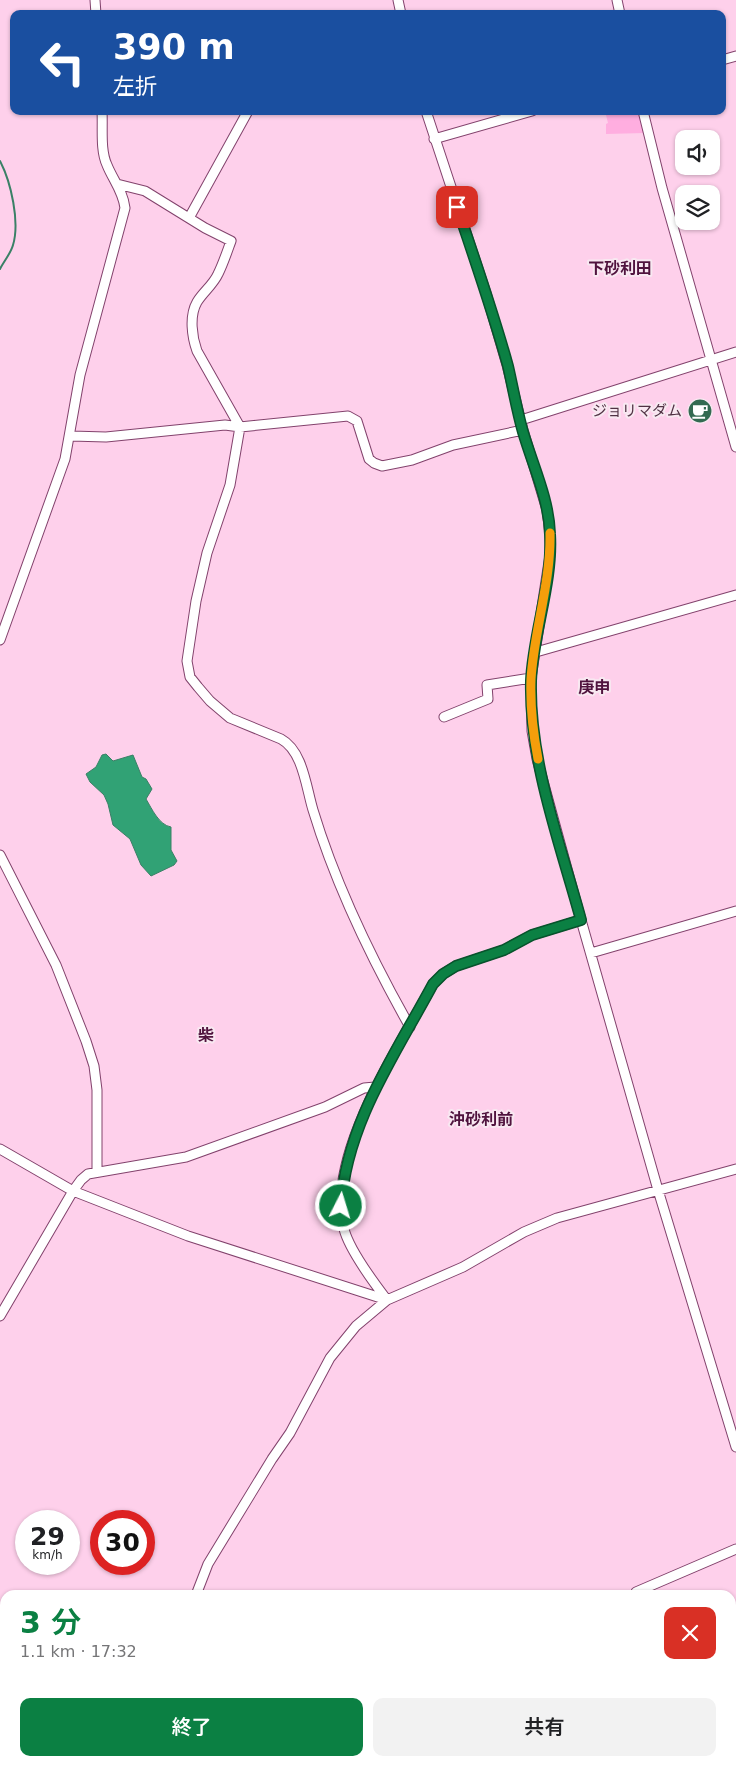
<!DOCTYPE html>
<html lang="ja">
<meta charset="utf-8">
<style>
:root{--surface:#fff;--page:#f2f2f2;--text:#202124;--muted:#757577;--accent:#0b8043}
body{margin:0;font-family:"DejaVu Sans","Noto Sans JP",sans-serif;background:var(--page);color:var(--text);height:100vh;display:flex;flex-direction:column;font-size:19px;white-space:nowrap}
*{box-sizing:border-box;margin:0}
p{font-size:16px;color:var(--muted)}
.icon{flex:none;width:28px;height:28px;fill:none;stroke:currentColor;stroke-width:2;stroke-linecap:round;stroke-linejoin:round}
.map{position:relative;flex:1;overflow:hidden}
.side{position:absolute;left:0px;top:1590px;width:736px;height:176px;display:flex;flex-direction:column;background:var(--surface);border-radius:15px 15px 0 0;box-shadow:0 1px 4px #0004}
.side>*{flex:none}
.hud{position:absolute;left:10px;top:10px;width:716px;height:105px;border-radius:10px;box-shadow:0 1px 4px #0004;background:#1a4fa0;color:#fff;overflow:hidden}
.buttons{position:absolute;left:675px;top:130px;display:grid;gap:10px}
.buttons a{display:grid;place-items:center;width:45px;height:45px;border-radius:10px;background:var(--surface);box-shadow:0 1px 4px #0004;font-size:25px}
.speed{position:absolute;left:15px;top:1510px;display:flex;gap:10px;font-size:25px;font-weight:700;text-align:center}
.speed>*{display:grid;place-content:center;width:65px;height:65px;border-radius:50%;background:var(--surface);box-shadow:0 1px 4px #0004;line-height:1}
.speed small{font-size:12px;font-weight:400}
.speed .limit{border:8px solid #d22;background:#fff;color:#111}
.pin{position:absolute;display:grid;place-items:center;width:42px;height:42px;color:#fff;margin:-21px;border-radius:10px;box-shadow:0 2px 8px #0006}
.me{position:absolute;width:55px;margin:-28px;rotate:5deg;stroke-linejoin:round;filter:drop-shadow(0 0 4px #0008)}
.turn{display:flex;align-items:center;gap:18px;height:105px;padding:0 20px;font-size:22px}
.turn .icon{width:65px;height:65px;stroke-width:2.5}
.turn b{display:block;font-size:35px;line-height:42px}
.round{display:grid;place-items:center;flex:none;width:52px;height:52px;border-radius:10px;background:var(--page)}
.overview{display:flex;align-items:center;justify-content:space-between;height:85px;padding:0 20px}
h1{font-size:30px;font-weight:600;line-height:38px;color:var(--accent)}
.action{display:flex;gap:10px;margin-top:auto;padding:10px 20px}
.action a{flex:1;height:58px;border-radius:10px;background:var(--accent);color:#fff;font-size:20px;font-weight:600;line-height:58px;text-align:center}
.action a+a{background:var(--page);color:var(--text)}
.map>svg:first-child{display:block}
.green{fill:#ffaee0}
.water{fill:#31a275;stroke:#3a8066}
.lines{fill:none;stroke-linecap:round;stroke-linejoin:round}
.stream{stroke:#3a8066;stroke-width:2}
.minor-casing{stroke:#82426c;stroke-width:11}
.major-casing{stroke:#fff;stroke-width:14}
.minor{stroke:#fff;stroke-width:9}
.major{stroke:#87c1d3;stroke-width:11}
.route-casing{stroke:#07532c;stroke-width:12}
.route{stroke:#0b8043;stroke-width:9}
.slow{stroke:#f59e0b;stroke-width:9}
.labels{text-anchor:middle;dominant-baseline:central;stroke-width:4;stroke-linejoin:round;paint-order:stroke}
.poi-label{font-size:15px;fill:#503244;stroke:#f8e8f1;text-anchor:end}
.neighbourhood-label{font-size:16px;font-weight:bold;fill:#50133e;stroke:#f8e8f1}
</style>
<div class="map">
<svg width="736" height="1766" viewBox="0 0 736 1766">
<rect width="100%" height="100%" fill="#fed0eb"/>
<path class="green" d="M605,111H640L645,133L606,134V124L608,123Z"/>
<path class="water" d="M106,754L113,761L133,755L142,777L146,779L152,789L146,799C152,809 159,825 171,827V850L177,861L174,865L151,876L141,865L130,839L113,825L108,804L104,795L90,782L86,774L96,767L102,755Z"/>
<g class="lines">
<path class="stream" d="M0,161C11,182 20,222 13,245C11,253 4,261 0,269"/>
<defs>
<path id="minor" d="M95,0L96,14
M398,0L401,14
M617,0L620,14
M722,60L736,56
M426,111L486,293L507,365L523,430L547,510L550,534V555L531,678L532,731L537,759L581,920L658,1190L736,1447
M643,111L662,188L736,447
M434,139L532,111
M117,184L145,191L205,228L231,241C227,252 223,264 218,274C213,285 203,292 197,302C189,316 192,337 197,351L240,427L230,485L207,553L196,601L187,661L190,677L198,687L210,701L230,718L281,739C303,751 306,787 313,810C336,886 371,958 410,1027
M189,218L248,111
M521,420L736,352
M71,436L106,437L225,425L240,427L348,416L357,421L369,459L374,463L382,466L412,460L453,445L523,430
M0,640L65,459L80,375L125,208C123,191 113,180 107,165C100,150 103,128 102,111
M536,652L736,595
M444,717L488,699L487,685L531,678
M0,855L56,965L86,1041L94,1066L97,1090V1171
M591,953L736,911
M0,1149L73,1191L188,1236L387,1300
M387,1300C374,1283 349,1249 344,1229C325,1155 399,1048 433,984L443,974L456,966L504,950L532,935L581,920
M0,1316L73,1191L81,1180L88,1174L186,1157L325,1107L364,1088L375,1087
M196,1595L208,1564L272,1459L290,1433L330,1358L356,1326L387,1300L463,1267L524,1232L557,1218L736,1169
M635,1595L636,1592L736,1549
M625,1761L627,1766
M708,1761L713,1766
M141,1766L143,1761"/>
<path id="major" d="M0,1722L5,1723
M76,1761L83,1766"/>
</defs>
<use href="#minor" class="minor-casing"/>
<use href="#major" class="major-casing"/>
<use href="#minor" class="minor"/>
<use href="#major" class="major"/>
</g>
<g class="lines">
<defs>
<path id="route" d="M341,1206C346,1124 395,1055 433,984L443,974L456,966L504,950L532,935L581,920C560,843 529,761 531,681C533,633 553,583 550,534C549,499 533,466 523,432C517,411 513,388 508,366C493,312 475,260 457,207"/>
</defs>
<use href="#route" class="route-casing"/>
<use href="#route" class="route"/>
<path class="slow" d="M538,759C533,733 530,706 531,679C534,630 551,583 550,533"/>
</g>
<defs>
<symbol id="cafe-disc" viewBox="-11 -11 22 22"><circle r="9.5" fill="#336a51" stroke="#f8e8f1"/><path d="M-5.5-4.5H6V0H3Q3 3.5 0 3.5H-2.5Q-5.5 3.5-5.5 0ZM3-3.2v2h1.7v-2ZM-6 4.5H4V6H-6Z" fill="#fff"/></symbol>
</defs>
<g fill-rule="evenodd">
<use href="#cafe-disc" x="686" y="397" width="28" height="28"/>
</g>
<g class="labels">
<g class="poi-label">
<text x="682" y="411">ジョリマダム</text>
</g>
<g class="neighbourhood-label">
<text x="620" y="268">下砂利田</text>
<text x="594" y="687">庚申</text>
<text x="206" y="1035">柴</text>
<text x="481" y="1119">沖砂利前</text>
</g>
</g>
</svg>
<div class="buttons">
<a><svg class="icon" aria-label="sound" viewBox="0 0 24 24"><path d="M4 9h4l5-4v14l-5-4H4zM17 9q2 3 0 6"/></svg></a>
<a><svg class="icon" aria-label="layers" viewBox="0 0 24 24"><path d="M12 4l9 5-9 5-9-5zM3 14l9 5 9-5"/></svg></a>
</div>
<div class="speed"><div>29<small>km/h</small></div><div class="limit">30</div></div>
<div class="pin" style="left:457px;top:207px;background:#d93025"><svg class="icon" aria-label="arrive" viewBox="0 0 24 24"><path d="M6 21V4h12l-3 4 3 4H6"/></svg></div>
<svg class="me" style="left:341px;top:1206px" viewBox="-20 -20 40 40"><circle r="17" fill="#0b8043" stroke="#fff" stroke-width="3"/><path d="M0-11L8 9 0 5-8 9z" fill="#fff"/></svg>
<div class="hud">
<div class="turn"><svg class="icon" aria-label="left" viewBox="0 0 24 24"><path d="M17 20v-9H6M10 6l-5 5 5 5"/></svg><div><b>390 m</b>左折</div></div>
</div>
<section class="side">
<div class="overview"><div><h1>3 分</h1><p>1.1 km · 17:32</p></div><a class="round" style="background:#d93025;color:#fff"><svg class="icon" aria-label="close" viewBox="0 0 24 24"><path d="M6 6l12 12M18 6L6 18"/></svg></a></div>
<div class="action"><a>終了</a><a>共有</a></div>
</section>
</div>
